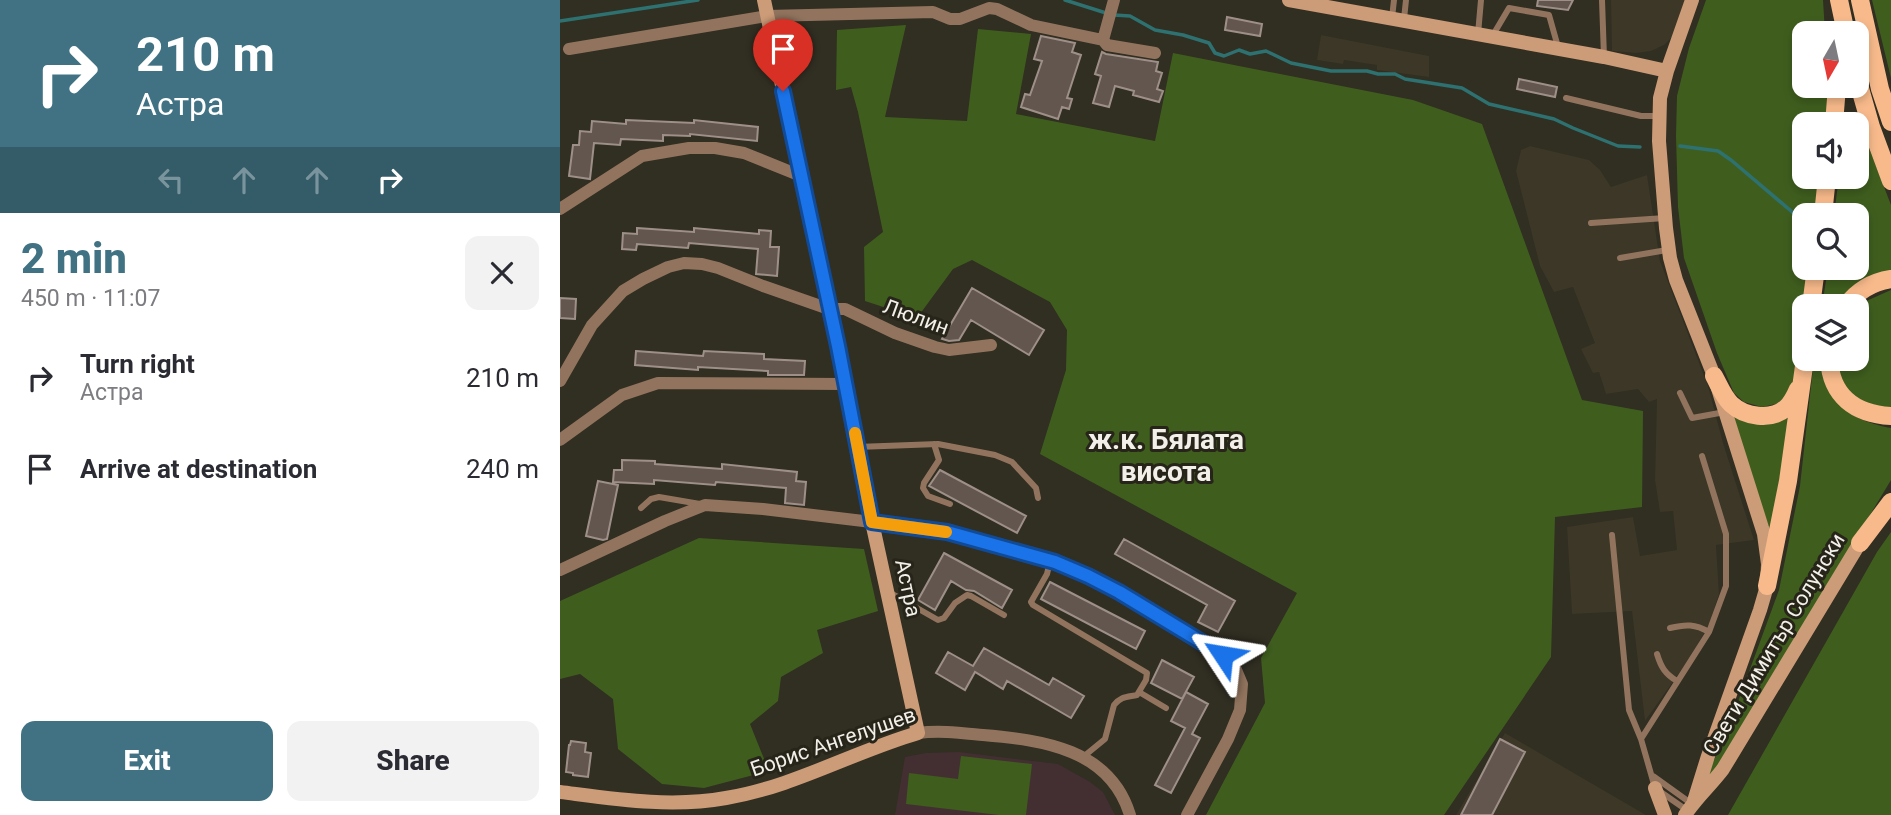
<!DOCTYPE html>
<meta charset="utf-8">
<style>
:root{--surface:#fff;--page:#f2f2f3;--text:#2b2b33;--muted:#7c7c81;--accent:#407283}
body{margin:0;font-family:Roboto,sans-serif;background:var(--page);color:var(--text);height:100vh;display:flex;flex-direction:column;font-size:26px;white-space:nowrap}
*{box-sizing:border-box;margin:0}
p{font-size:23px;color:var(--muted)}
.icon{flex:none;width:38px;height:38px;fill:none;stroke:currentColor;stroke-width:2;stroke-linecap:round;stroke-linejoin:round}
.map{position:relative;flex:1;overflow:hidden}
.drawer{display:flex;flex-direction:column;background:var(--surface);width:560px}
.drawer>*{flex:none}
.guide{background:#407283;color:#fff;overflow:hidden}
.needle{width:46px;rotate:189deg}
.buttons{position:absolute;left:1232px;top:21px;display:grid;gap:14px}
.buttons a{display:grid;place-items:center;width:77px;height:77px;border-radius:14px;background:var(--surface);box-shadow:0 4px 10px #0003;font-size:35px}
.pin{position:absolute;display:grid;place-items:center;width:60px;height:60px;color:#fff;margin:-72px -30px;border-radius:50% 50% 50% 0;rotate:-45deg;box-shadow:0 0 7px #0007}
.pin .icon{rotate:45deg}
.me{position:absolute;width:77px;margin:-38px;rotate:303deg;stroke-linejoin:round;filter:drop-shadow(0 0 5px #0008)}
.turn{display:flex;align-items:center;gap:24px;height:147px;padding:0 21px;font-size:32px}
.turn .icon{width:91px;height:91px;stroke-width:2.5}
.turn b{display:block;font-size:49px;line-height:60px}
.lanes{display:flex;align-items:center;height:66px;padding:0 21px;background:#0003;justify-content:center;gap:35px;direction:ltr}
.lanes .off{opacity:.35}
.round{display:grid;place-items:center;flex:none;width:74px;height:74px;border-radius:14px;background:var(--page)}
.head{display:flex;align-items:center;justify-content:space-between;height:119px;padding:0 21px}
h1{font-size:42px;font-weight:800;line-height:52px;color:var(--accent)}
.action{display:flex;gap:14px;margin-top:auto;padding:14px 21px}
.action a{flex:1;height:80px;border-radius:14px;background:var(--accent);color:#fff;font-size:28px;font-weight:800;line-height:80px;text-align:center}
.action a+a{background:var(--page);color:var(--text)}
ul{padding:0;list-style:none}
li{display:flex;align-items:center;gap:21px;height:91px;padding:0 21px}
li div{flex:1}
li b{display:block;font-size:26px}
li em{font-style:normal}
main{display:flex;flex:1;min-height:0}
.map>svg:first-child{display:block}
.built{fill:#3c3726}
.education{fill:#432f32}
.green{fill:#3f5e1e}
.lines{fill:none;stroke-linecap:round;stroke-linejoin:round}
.stream{stroke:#2e7171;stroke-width:3.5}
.building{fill:#62564f;stroke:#9e9089;stroke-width:2}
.lane{stroke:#92745e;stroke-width:6}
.street{stroke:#92745e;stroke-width:12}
.secondary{stroke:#cc9b77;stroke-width:14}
.primary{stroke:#f8ba8b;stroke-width:18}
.route-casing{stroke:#114b97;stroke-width:18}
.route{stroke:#1a73e8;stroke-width:12}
.slow{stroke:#f59e0b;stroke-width:12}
.labels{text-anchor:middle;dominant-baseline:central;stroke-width:6;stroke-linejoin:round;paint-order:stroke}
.street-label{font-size:21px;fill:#f2f0e9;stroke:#272419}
.district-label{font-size:28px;font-weight:bold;fill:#f2f0e9;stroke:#272419}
</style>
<main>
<section class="drawer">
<div class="guide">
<div class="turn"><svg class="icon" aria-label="right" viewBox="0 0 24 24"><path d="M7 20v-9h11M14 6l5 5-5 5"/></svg><div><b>210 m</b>Астра</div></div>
<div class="lanes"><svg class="icon off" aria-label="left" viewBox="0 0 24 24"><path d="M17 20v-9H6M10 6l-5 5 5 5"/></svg><svg class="icon off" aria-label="ahead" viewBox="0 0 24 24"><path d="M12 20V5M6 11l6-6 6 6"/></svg><svg class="icon off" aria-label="ahead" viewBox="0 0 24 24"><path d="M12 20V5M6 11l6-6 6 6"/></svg><svg class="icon" aria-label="right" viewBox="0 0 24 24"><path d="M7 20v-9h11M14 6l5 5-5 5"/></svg></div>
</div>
<div class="head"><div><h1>2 min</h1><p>450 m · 11:07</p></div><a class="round"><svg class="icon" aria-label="close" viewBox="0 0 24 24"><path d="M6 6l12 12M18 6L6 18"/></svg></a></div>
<ul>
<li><svg class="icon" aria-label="right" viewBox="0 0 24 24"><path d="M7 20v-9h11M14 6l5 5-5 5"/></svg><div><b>Turn right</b><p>Астра</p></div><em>210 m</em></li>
<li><svg class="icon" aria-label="arrive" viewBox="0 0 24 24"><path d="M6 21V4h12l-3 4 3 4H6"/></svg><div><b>Arrive at destination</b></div><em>240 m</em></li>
</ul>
<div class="action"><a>Exit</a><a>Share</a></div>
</section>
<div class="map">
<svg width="1331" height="815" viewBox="0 0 1331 815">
<rect width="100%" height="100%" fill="#312e22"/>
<path class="built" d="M1051,0H1125L1112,37L1104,45L1091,51L1076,53L1052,51Z
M761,35L869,56V77L817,70V65L784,60L783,64L757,60Z
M970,146L1029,160L1040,170L1051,187L1087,175L1100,261L1148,386L1163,443L1194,540L1156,545L1159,594L1149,624L1132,655L1085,721L1072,611L1012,614L1007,527L1073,517L1080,556L1117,550L1113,511L1100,512L1095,480L1097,399L1089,402L1078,389L1046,394L1039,372L1033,373L1021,349L1035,343L1013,287L994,292L980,266L956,171L961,150Z
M945,733L1086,815H896Z"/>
<path class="education" d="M399,752L498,764L530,782L543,792L555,815H335L345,757L366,753Z"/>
<path class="green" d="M1146,0H1263L1265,33H1244V86H1267L1268,124H1244V177H1262L1257,215H1244V268H1250L1235,382L1231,392L1220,403L1202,407L1184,402L1174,393L1157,353L1124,258L1118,207L1116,136L1117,96L1129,48Z
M1312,0H1331V78Z
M346,25L325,117L407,121L418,29L471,34L456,114L595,141L613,53L853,100L922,124L1022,400L1083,411L1082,507L995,517L991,657L884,815H646L705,703L701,658L737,593L480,454L506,370L507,330L490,302L412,260L393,269L357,318L305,301L304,247L323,232L298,112L291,87L276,90L277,30Z
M1292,116L1299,122L1331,205V276L1282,306H1262L1268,268H1297V215H1274L1279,177H1297V124H1286V119Z
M1331,290V409C1295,400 1281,400 1277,359H1297V311L1304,302Z
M1254,359H1263C1265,369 1266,383 1270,392C1282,414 1308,424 1331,428V480L1150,780L1147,776L1168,729L1219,590L1240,486Z
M1175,416L1214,423L1231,417L1210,530L1172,419Z
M1331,532V815H1168L1317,552Z
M139,538L304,549L318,611L257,630L263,653L221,677L218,701L190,724L209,771L144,788L102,784L58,749L53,699L20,674L0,679V601Z
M401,756L472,764L466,815H439L346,804L349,773L398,779Z"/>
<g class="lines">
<path class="stream" d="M505,0L546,13
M554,15L570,16L595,30L623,35L649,43L655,53L664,56L679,50L690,54L706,51L731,63L771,71H807L818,74H835L845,79L902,88L929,104L994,119L1013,128L1058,146L1080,147
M0,21L138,0
M1120,146L1158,151L1171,160L1244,222"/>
</g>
<path class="building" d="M978,0H1013L1008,10L977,6Z
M667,17L702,24L700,36L665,30Z
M481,36L515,43L512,52L521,55L507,98L512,99L509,109L502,107L498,119L461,107L465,94L470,95L482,61L474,59Z
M542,52L546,54L598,62L596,71L602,73L597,89L603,91L599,102L573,95L574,91L555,86L549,107L533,103L541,76L535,74Z
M959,79L997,87L995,97L957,89Z
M66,120L134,123V120L198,127L197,141L130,134V136L103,135V141L61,139L60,145L34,143L30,179L9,176L13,145H19L20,131L31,132L32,121L66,124Z
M77,228L134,232V228L199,234V230L211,231L210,247H219L217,276L196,274L198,249L129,243L128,248L77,244L76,250L62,249L63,233L77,234Z
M412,288L484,330L469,355L411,320L399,340L389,341L382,339Z
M0,298L16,299L15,319L0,318Z
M76,351L143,356L144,351L204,354V359L245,361L244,375H208V371L138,367V370L75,365Z
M62,460L95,461V464L162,469V464L237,472L236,481L246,482L244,505L225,503L226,488L156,482L155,485L94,480V484L53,482L54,470H62Z
M380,470L466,516L457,533L369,486Z
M38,481L58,485L47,539L43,540L26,536Z
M564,539L675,601L658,632L638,622L647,605L555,554Z
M384,553L452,590L442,608L414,591L406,590L391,581L375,610L358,600Z
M490,582L585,631L576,649L481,599Z
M424,648L489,685L493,678L524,696L511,718L447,681L443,689L415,672L405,690L376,673L388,652L413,666Z
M602,660L634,677L622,699L591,683Z
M626,692L648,704L632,734L640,738L611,793L595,785L625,728L611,721Z
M940,739L965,752L932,815H901Z
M11,741L26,743L25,752L31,753L28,777L13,775V773L6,772L9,745H10Z"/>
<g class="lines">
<path class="lane" d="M1042,0L1044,57
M832,18L834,0
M844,19L846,0
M918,34L921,0
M933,35L949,8L989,15L998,47
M1006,98L1081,116H1099
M1031,223L1105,218
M1060,258L1107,250
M1120,393L1132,418L1165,412
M374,444L379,460L364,483L363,488L368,496L390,504
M297,447L378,444L435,455L452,462L476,488L478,498
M81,508L91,499L99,497L140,504
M1052,535L1069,710L1081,739
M490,561L487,574L471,602L473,605L587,673L586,680L577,695C567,697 561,696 554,705L545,739L523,757
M329,592L378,620L384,618L395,603L407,595L411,596L444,615
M1110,628C1126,624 1135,624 1149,632
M1097,654C1101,667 1105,674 1117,681
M579,692L606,708
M1093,776L1132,804
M1128,811L1095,788L1081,739L1149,632L1166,586V534L1142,456"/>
<path class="street" d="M543,40L554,0
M9,49L207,16L373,12L390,19H400L429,8L437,9L471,25L543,40L547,45L595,53
M0,209L82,156L129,148H155L184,153L241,176
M0,381L32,325L63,291L83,279L108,267L124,263L142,264L158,268L203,286L269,309H285L335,333L375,347L389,350L431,345
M0,440L62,395L98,383L285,384
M0,570L105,521L145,505L203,509L362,528L387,532L495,562L528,576L559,592L650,646L674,665L682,684L680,710L668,739L627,815
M358,733C380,730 402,733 423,735C483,740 550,749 570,815"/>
<path class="secondary" d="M729,0L1044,57L1107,71
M1132,0L1107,71L1100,98L1099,141L1106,228L1110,258L1116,280L1154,376L1204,534L1208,564L1207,586L1200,610L1148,756L1134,801
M1095,788L1105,815
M0,792C55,799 110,808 166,798C233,787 293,752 358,733L312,522L277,346L204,0
M1125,815C1136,798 1151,785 1163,769L1304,536"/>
<path class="primary" d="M1279,0L1286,33
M1300,0L1320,89L1331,122
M1297,78L1311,127L1331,181
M1274,124L1277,86
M1263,215L1267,177
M1251,306L1256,268
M1286,306C1297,291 1312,282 1331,279
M1269,359C1271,396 1295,414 1331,416
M1154,376C1159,385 1163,396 1171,404C1185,417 1211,421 1226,408C1232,403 1235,396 1238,389
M1300,543L1331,502
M1207,586L1228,481L1245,359"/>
</g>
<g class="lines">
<defs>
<path id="route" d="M223,91L278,346L312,522L387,532L495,562L528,576L559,592L663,655"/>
</defs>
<use href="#route" class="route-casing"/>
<use href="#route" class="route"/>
<path class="slow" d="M295,433L312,522L386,532"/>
</g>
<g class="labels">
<g class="street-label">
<text transform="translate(356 317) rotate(20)">Люлин</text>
<text transform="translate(348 588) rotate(78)">Астра</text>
<text transform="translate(1214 644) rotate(-59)">Свети Димитър Солунски</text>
<text transform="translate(273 742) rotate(-19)">Борис Ангелушев</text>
</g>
<g class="district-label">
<text x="606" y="439">ж.к. Бялата<tspan x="606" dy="32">висота</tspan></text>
</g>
</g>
</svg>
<div class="buttons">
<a><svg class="needle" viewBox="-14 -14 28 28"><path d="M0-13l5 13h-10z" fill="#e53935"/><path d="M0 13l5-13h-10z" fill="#7c7c81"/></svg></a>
<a><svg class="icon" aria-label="sound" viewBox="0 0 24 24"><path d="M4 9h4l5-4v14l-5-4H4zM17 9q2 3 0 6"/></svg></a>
<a><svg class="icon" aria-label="search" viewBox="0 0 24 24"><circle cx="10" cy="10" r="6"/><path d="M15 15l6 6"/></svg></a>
<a><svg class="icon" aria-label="layers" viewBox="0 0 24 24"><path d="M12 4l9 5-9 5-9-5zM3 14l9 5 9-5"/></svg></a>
</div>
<div class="pin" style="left:223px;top:91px;background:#d93025"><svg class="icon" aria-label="arrive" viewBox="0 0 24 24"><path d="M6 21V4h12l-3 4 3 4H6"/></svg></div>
<svg class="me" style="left:663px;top:655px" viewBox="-20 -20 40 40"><path d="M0-17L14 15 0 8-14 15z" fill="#1a73e8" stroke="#fff" stroke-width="4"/></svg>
</div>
</main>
